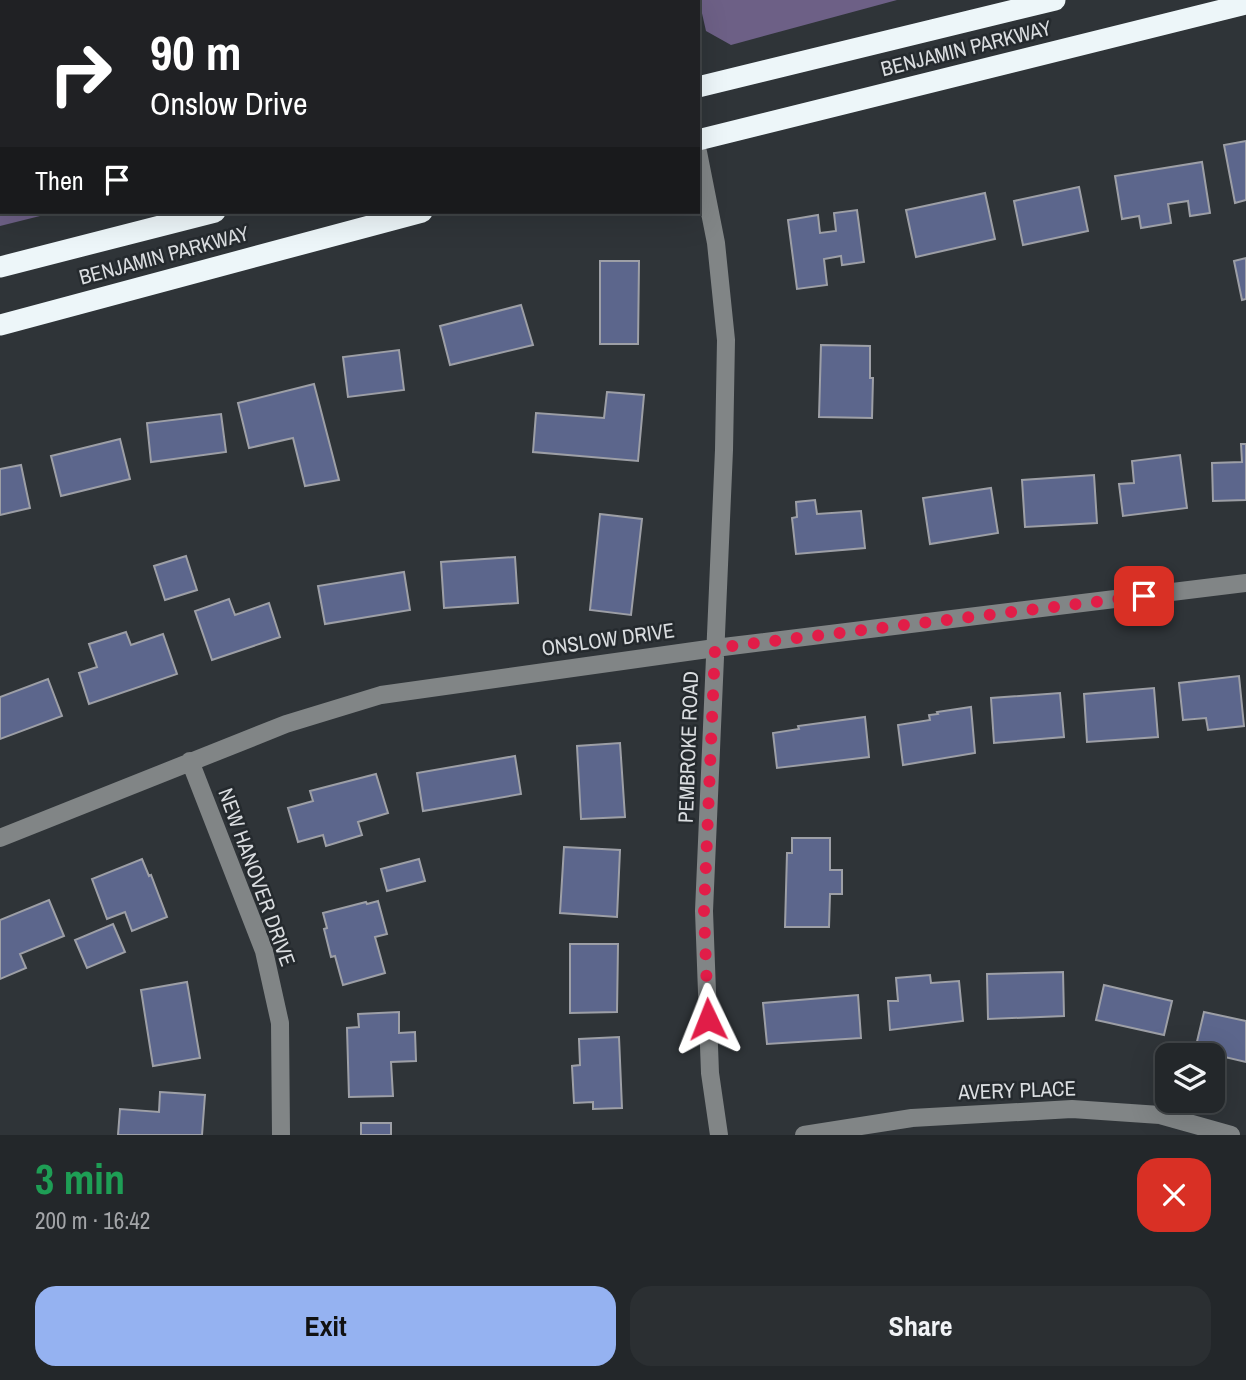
<!DOCTYPE html>
<meta charset="utf-8">
<style>
:root{--surface:#23272a;--page:#2b2f32;--text:#f1f3f6;--muted:#a3a5a8;--line:#404447;--accent:#95b2f1}
body{margin:0;font-family:"Archivo Narrow",sans-serif;background:var(--page);color:var(--text);height:100vh;display:flex;flex-direction:column;font-size:26px;white-space:nowrap}
*{box-sizing:border-box;margin:0}
p{font-size:23px;color:var(--muted)}
.icon{flex:none;width:38px;height:38px;fill:none;stroke:currentColor;stroke-width:2;stroke-linecap:round;stroke-linejoin:round}
.map{position:relative;height:1135px;overflow:hidden}
.drawer{display:flex;flex-direction:column;background:var(--surface);flex:1}
.drawer>*{flex:none}
.guide{position:absolute;left:0px;top:0px;width:700px;height:214px;box-shadow:0 7px 28px #0002,0 0 0 2px var(--line);background:#202124;color:#fff;overflow:hidden}
.buttons{position:absolute;left:1155px;top:1043px;display:grid;gap:14px}
.buttons a{display:grid;place-items:center;width:70px;height:70px;border-radius:14px;background:var(--surface);box-shadow:0 7px 28px #0002,0 0 0 2px var(--line);font-size:35px}
.pin{position:absolute;display:grid;place-items:center;width:60px;height:60px;color:#fff;margin:-30px;border-radius:14px;box-shadow:0 4px 10px #0006}
.me{position:absolute;width:77px;margin:-38px;rotate:358deg;stroke-linejoin:round;filter:drop-shadow(0 0 5px #0008)}
.turn{display:flex;align-items:center;gap:24px;height:147px;padding:0 35px;font-size:32px}
.turn .icon{width:91px;height:91px;stroke-width:2.5}
.turn b{display:block;font-size:49px;line-height:60px}
.then{display:flex;align-items:center;height:66px;padding:0 35px;background:#0003;gap:14px;font-size:26px}
.round{display:grid;place-items:center;flex:none;width:74px;height:74px;border-radius:21px;background:var(--page)}
.headline{display:flex;align-items:center;justify-content:space-between;height:119px;padding:0 35px}
h1{font-size:42px;font-weight:700;line-height:52px;color:#1e9e55}
.action{display:flex;gap:14px;margin-top:auto;padding:14px 35px}
.action a{flex:1;height:80px;border-radius:21px;background:var(--accent);color:#111;font-size:28px;font-weight:700;line-height:80px;text-align:center}
.action a+a{background:var(--page);color:var(--text)}
.map>svg:first-child{display:block}
.forest{fill:#6d6086}
.building{fill:#5c668c;stroke:#9d9fa6;stroke-width:2}
.lines{fill:none;stroke-linecap:round;stroke-linejoin:round}
.minor{stroke:#818586;stroke-width:18}
.highway{stroke:#edf6f9;stroke-width:21}
.route{stroke:#e11d48;stroke-width:12;stroke-dasharray:0 21.6}
.labels{text-anchor:middle;dominant-baseline:central;stroke-width:5;stroke-linejoin:round;paint-order:stroke}
.street-label{font-size:21px;fill:#dadde0;stroke:#252a2e}
</style>
<div class="map">
<svg width="1246" height="1135" viewBox="0 0 1246 1135">
<rect width="100%" height="100%" fill="#2f3438"/>
<path class="forest" d="M0,0H631V2H2V212H56L0,226Z
M699,0H897L731,45L706,31Z"/>
<path class="building" d="M1246,141V200L1235,203L1224,145Z
M1202,162L1210,213L1190,216L1188,201L1168,204L1171,223L1141,228L1139,216L1122,219L1115,176Z
M1079,187L1088,231L1023,245L1014,201Z
M985,193L995,239L916,257L906,210Z
M857,210L864,262L842,265L841,256L824,259L827,285L797,289L788,220L818,215L820,233L836,231L834,213Z
M1246,258V299L1242,300L1234,261Z
M600,261H639L638,344H600Z
M521,305L533,345L450,365L440,326Z
M821,345L870,346V378H873L872,418L819,417Z
M399,350L404,390L348,397L343,357Z
M314,384L339,480L305,486L293,438L249,448L238,403Z
M607,392L644,395L638,461L533,452L536,413L604,418Z
M221,414L226,452L151,462L147,423Z
M120,439L130,479L61,496L51,456Z
M1241,444H1246V500L1213,501L1212,463L1242,462Z
M1180,455L1187,508L1123,516L1119,484L1134,483L1132,461Z
M21,465L30,508L0,515V469Z
M1094,475L1097,523L1025,527L1022,480Z
M991,488L998,533L930,544L923,498Z
M815,500L817,514L861,511L865,548L796,554L792,518L797,517L796,502Z
M600,514L642,519L631,615L590,610Z
M186,556L197,590L165,600L154,566Z
M515,557L518,603L444,608L441,562Z
M404,572L410,610L325,624L318,586Z
M229,599L235,615L269,603L280,637L212,660L195,611Z
M126,632L131,645L163,634L177,674L89,704L79,673L97,667L89,644Z
M1239,676L1244,726L1208,730L1206,718L1183,720L1179,683Z
M48,679L62,716L0,739V697Z
M1154,688L1158,737L1087,742L1084,694Z
M1060,693L1064,737L994,743L991,698Z
M971,707L975,753L903,765L898,725L930,720L929,715L938,714L937,712Z
M865,717L869,757L777,768L773,733L799,729L798,726Z
M620,743L625,817L581,819L577,746Z
M515,756L521,794L423,811L417,773Z
M376,774L388,813L358,822L362,835L326,846L323,835L298,842L288,808L313,801L310,791Z
M792,838H830V870H842V894H830L829,927H785L787,853H792Z
M564,847L620,850L617,917L560,913Z
M142,859L149,876L151,875L167,917L132,931L125,912L107,919L92,879Z
M419,859L425,881L387,891L381,869Z
M49,900L64,936L20,954L26,968L0,979V920Z
M378,901L387,934L375,937L385,973L343,985L335,956L331,957L324,929L327,928L323,913L366,902L367,904Z
M113,924L125,952L87,968L75,940Z
M570,944H618L617,1012L570,1013Z
M1063,972L1064,1016L988,1019L987,974Z
M930,975L931,983L959,981L963,1021L890,1030L888,1001H898L896,978Z
M187,982L200,1058L153,1066L141,990Z
M1104,985L1172,1001L1164,1035L1096,1020Z
M858,995L861,1038L767,1044L763,1003Z
M399,1012V1033L415,1032L416,1061L391,1062L393,1096L349,1097L347,1028L359,1027L358,1014Z
M1204,1012L1246,1021V1062L1195,1050Z
M619,1037L622,1108L593,1109V1102L574,1103L572,1066L580,1065L579,1039Z
M160,1092L205,1095L202,1135H118L120,1109L159,1112Z
M361,1123H391V1135H361Z"/>
<g class="lines">
<path class="minor" d="M667,0L668,2
M698,152L716,243L726,340L724,450L704,911L710,1073L719,1135
M190,761L264,951L280,1023L281,1135
M0,838L286,724L381,695L715,648L1246,583
M804,1135L912,1118L1072,1109L1160,1115L1231,1135"/>
<path class="highway" d="M698,87L1055,0
M698,140L1246,4
M0,267L215,212
M0,325L422,212"/>
</g>
<g class="lines">
<path class="route" d="M708,1019L704,911L715,648L1144,596"/>
</g>
<g class="labels">
<g class="street-label">
<text transform="translate(966 48) rotate(-14)">BENJAMIN PARKWAY</text>
<text transform="translate(164 255) rotate(-15)">BENJAMIN PARKWAY</text>
<text transform="translate(608 639) rotate(-8)">ONSLOW DRIVE</text>
<text transform="translate(688 747) rotate(-88)">PEMBROKE ROAD</text>
<text transform="translate(257 877) rotate(70)">NEW HANOVER DRIVE</text>
<text transform="translate(1017 1090) rotate(-2)">AVERY PLACE</text>
</g>
</g>
</svg>
<div class="buttons">
<a><svg class="icon" aria-label="layers" viewBox="0 0 24 24"><path d="M12 4l9 5-9 5-9-5zM3 14l9 5 9-5"/></svg></a>
</div>
<div class="pin" style="left:1144px;top:596px;background:#d93025"><svg class="icon" aria-label="arrive" viewBox="0 0 24 24"><path d="M6 21V4h12l-3 4 3 4H6"/></svg></div>
<svg class="me" style="left:708px;top:1019px" viewBox="-20 -20 40 40"><path d="M0-17L14 15 0 8-14 15z" fill="#e11d48" stroke="#fff" stroke-width="4"/></svg>
<div class="guide">
<div class="turn"><svg class="icon" aria-label="right" viewBox="0 0 24 24"><path d="M7 20v-9h11M14 6l5 5-5 5"/></svg><div><b>90 m</b>Onslow Drive</div></div>
<div class="then">Then<svg class="icon" aria-label="arrive" viewBox="0 0 24 24"><path d="M6 21V4h12l-3 4 3 4H6"/></svg></div>
</div>
</div>
<section class="drawer">
<div class="headline"><div><h1>3 min</h1><p>200 m · 16:42</p></div><a class="round" style="background:#d93025;color:#fff"><svg class="icon" aria-label="close" viewBox="0 0 24 24"><path d="M6 6l12 12M18 6L6 18"/></svg></a></div>
<div class="action"><a>Exit</a><a>Share</a></div>
</section>
